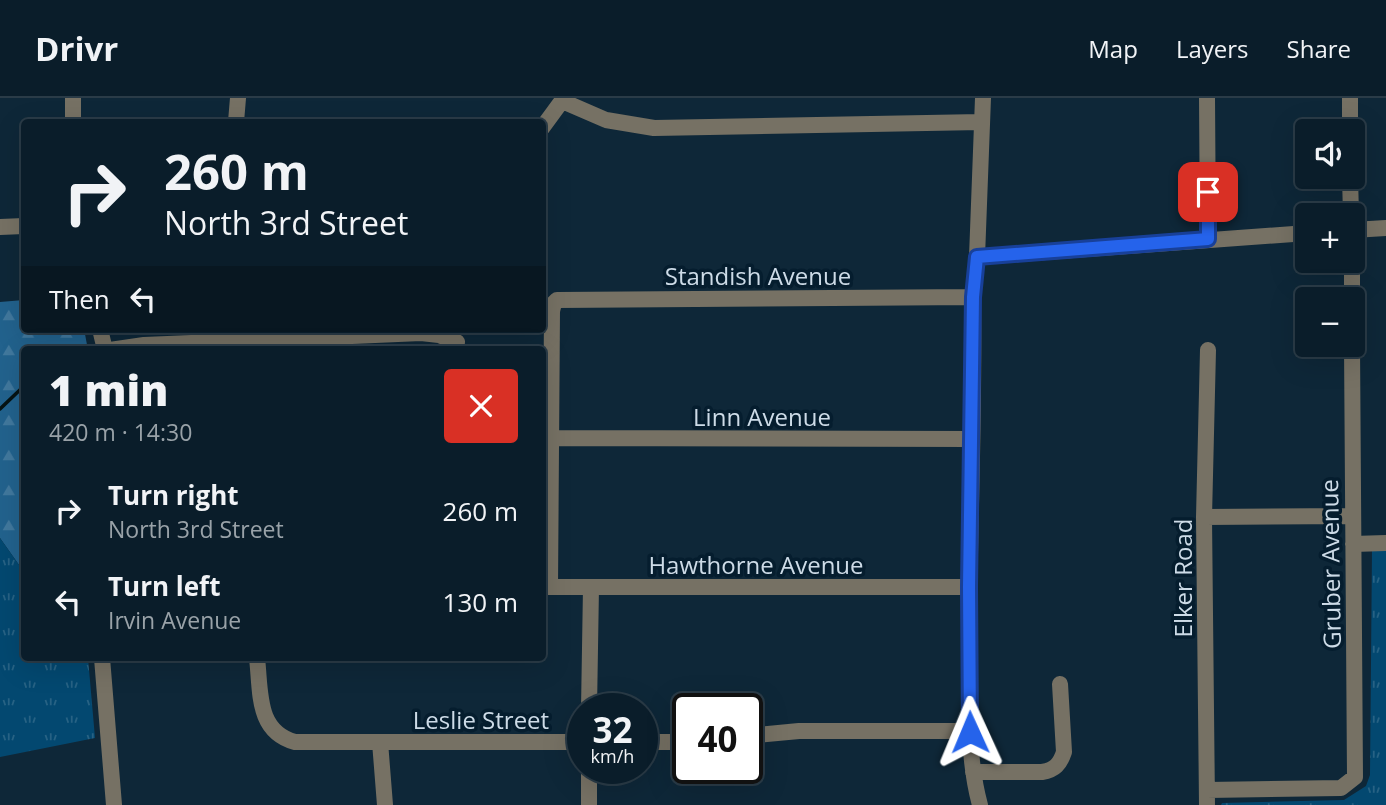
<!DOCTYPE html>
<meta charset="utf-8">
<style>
:root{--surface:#0a1d2a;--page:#182a36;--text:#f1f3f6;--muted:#99a2a8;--line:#2a3b47}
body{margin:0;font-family:"Open Sans",sans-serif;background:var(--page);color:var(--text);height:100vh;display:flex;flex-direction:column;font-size:26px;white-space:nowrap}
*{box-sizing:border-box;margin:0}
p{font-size:23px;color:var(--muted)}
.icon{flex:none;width:38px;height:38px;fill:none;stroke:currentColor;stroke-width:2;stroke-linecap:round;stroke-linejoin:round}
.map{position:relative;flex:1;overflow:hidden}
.drawer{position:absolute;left:21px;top:248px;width:525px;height:315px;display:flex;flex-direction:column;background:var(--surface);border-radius:7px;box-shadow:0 7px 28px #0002,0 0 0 2px var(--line)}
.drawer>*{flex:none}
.hud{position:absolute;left:21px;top:21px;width:525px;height:214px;border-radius:7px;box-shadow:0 7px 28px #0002,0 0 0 2px var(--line);background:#0a1d2a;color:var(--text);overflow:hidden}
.buttons{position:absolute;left:1295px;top:21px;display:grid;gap:14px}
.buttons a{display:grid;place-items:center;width:70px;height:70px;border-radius:7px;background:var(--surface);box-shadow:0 7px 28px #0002,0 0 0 2px var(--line);font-size:35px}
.speed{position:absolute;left:567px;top:595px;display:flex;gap:14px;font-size:35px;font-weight:700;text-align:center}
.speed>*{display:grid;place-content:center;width:91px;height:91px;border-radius:50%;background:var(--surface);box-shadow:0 7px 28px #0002,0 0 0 2px var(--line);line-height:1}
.speed small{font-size:18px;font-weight:400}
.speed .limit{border:4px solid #111;border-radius:10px;background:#fff;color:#111}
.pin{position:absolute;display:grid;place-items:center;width:60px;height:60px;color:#fff;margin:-30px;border-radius:14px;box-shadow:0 4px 10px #0006}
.me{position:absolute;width:77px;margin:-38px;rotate:359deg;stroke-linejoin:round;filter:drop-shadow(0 0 5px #0008)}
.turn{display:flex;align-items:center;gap:24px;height:147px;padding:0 28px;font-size:32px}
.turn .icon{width:91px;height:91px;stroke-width:2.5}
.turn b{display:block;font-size:49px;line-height:60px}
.then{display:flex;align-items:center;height:66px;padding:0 28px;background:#0003;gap:14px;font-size:26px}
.round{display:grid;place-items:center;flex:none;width:74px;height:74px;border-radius:7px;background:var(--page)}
.head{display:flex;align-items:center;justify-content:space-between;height:119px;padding:0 28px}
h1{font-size:42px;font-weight:800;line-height:52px}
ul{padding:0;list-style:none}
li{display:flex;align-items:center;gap:21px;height:91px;padding:0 28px}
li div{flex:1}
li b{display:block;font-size:26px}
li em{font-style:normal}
header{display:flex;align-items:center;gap:42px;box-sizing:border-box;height:98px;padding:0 35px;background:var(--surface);border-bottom:2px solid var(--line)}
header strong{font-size:33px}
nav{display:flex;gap:38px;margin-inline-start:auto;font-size:24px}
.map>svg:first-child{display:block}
.forest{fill:url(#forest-firs)}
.park{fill:url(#park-tufts)}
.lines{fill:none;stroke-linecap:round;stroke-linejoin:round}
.stream{stroke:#061313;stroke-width:3.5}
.minor{stroke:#767164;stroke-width:16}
.route-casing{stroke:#184099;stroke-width:18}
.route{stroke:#2563eb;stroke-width:12}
.labels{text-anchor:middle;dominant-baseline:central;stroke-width:7;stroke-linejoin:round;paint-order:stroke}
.street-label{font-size:24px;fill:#cddbe7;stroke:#051d2e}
</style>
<header>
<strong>Drivr</strong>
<nav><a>Map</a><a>Layers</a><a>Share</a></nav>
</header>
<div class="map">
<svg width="1386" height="707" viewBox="0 0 1386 707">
<defs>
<pattern id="forest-firs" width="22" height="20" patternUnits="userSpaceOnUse" patternTransform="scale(1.75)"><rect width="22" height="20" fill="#22628d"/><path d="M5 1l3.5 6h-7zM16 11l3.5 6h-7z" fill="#41789d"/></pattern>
<pattern id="park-tufts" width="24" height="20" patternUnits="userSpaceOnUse" patternTransform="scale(1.75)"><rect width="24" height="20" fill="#034870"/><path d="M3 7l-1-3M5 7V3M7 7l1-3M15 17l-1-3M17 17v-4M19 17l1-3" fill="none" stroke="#276284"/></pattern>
</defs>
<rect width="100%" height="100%" fill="#0e2738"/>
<path class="forest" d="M24,202V231H84L88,252H24V474L0,440V204Z"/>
<path class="park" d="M0,440L24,474V560H88L95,640L0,659Z
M1386,452V707H1221L1222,705L1344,702L1366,688L1370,677L1372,453Z"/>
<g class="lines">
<path class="stream" d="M0,311L24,288"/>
<path class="minor" d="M73,0V24
M1207,0L1208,141
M1350,0V33
M562,3L606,22L654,30L981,24
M236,24L238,0
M542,30L564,0
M1350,79L1351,117
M0,129L24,128
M1353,132L1386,130
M977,159L1307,135
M1352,163V201
M100,231L105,252
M110,252L144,247L421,235L439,237L457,244
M552,340L972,341
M1204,419L1352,418
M1353,446L1386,445
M542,489H969
M550,489L552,213L554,205L557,202L973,199
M102,560L114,707
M257,560C261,594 256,633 295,644H583
M589,611L591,489
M747,638L799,633H970
M380,644L385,707
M642,644H688
M589,670V707
M973,674H1042C1055,672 1060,666 1064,654L1060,586
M1207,692L1341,690L1355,679L1352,247
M980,707C966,656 970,600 969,547C969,431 975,315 973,199L977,159L983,0
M1207,707L1204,419L1208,252"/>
</g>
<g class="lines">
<defs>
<path id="route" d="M970,634L969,489L973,199L977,159L1208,141V94"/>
</defs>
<use href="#route" class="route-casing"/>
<use href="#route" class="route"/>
</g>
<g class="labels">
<g class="street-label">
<text x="758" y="177">Standish Avenue</text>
<text x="762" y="318">Linn Avenue</text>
<text x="756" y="466">Hawthorne Avenue</text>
<text transform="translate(1330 466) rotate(-91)">Gruber Avenue</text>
<text transform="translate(1182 480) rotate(-90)">Elker Road</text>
<text x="481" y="621">Leslie Street</text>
</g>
</g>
</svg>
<div class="buttons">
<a><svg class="icon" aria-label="sound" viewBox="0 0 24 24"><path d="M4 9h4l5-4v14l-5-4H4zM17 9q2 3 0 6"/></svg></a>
<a>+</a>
<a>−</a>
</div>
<div class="speed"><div>32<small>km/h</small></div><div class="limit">40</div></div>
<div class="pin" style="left:1208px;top:94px;background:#d93025"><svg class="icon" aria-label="arrive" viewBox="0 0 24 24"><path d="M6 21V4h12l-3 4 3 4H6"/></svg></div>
<svg class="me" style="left:970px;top:634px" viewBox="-20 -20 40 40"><path d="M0-17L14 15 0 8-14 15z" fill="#2563eb" stroke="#fff" stroke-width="4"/></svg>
<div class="hud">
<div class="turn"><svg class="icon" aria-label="right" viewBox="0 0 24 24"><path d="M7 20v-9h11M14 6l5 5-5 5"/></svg><div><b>260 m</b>North 3rd Street</div></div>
<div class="then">Then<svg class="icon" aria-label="left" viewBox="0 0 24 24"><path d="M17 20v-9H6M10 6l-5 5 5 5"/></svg></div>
</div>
<section class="drawer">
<div class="head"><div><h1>1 min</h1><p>420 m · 14:30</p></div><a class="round" style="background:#d93025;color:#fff"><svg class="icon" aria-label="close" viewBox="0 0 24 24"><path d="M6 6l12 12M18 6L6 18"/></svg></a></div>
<ul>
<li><svg class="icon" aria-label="right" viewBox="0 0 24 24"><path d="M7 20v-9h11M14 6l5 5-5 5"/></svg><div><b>Turn right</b><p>North 3rd Street</p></div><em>260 m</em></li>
<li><svg class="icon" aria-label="left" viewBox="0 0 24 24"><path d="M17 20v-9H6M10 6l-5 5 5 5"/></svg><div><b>Turn left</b><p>Irvin Avenue</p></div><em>130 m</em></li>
</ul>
</section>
</div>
